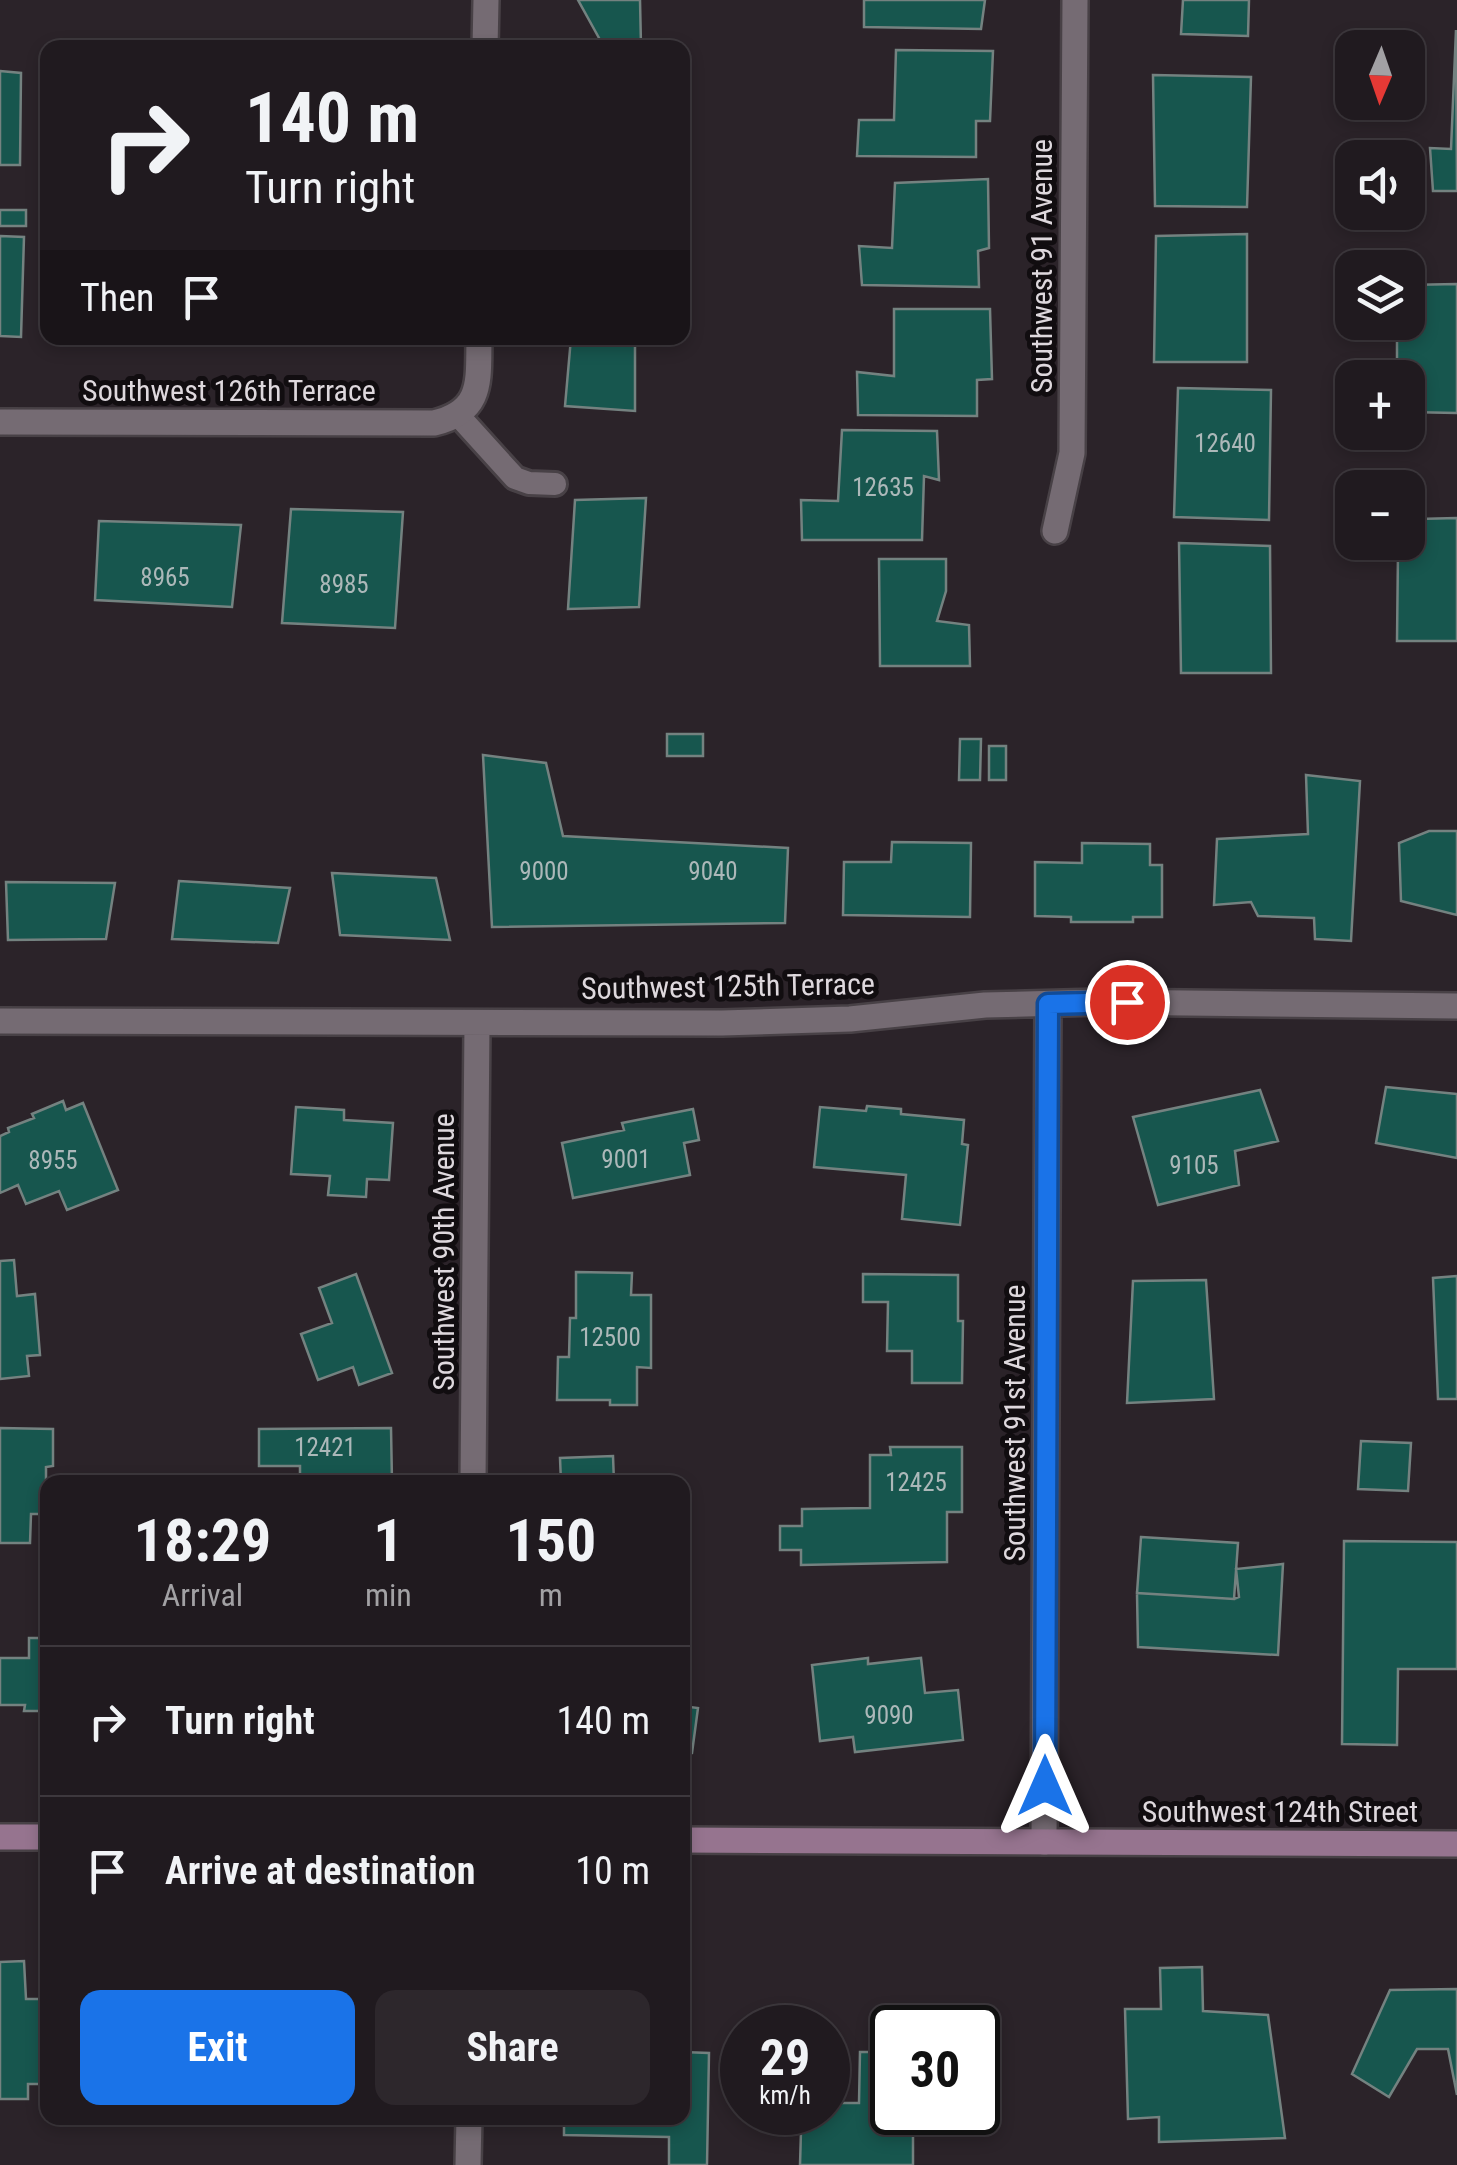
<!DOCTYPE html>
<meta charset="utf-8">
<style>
:root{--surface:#201a1f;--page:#2d272c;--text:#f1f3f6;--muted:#a2a1a4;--line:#3d383d;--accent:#1a73e8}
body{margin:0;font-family:"Roboto Condensed",sans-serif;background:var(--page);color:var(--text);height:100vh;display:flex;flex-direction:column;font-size:38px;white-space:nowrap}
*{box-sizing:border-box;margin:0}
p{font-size:32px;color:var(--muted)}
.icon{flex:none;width:55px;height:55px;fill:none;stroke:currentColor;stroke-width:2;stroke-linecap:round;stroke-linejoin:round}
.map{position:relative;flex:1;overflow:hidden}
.drawer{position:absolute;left:40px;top:1475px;width:650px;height:650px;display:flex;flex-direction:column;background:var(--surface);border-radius:20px;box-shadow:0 5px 15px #0003,0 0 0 2px var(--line)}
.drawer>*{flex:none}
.banner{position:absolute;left:40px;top:40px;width:650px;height:305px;border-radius:20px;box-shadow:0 5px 15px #0003,0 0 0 2px var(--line);background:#201a1f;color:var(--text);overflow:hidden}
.needle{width:65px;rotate:182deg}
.buttons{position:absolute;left:1335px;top:30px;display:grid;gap:20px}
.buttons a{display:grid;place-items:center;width:90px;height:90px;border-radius:20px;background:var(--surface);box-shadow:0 5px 15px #0003,0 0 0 2px var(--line);font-size:50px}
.speed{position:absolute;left:720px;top:2005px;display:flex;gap:20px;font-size:50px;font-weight:700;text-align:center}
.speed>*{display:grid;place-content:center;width:130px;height:130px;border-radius:50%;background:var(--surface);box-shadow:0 5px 15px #0003,0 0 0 2px var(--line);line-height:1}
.speed small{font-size:25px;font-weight:400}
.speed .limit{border:5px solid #111;border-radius:15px;background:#fff;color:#111}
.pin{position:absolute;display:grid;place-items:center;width:85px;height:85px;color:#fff;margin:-42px;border:5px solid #fff;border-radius:50%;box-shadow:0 2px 10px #0007}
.me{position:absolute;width:110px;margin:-55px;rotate:0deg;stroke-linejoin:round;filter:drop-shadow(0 0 8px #0008)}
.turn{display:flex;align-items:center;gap:35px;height:210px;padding:0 40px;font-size:45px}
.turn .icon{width:130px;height:130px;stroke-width:2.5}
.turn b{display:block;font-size:70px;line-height:85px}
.then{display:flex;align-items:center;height:95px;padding:0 40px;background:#0003;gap:20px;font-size:38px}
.eta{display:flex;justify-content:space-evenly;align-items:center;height:170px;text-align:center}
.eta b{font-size:60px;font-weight:700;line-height:70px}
.action{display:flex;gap:20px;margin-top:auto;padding:20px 40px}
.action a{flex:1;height:115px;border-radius:20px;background:var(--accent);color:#fff;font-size:40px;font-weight:700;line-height:115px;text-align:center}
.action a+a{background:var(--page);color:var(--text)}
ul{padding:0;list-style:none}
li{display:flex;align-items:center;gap:30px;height:150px;padding:0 40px;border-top:2px solid var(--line)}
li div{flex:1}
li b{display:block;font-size:38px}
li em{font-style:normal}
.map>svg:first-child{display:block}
.building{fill:#17564e;stroke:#748280;stroke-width:2.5}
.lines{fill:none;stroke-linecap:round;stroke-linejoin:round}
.lane-casing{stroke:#484146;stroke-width:28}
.street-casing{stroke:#484146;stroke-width:30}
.secondary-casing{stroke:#484146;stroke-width:30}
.lane{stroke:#756b73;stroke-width:22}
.street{stroke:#756b73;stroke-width:25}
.secondary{stroke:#96748f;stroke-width:25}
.route-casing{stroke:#114b97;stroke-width:25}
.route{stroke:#1a73e8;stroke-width:18}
.labels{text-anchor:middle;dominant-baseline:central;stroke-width:10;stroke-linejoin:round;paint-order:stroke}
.number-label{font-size:25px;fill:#acb8b9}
.street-label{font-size:30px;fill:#ded8dd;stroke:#110d10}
</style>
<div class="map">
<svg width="1457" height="2165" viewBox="0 0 1457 2165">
<rect width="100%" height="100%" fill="#2b2329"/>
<path class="building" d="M578,0H640L641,46L604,47Z
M864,0H985L981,29L864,27Z
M1183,0H1249L1248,36L1181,34Z
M1456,30L1457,191H1433L1430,148L1451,149Z
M896,50L993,51L990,121H976V157L857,156L859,120H894Z
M0,71L21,73L20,165H0Z
M1153,75L1251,77L1247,207L1155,206Z
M988,179L989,248L978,251L979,287L862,285L859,246L892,248L895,183Z
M0,210H26V226H0Z
M1247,234V362H1154L1156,236Z
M0,236L24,237L21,337L0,336Z
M1457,284V413L1408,412V378H1383V373H1397V322H1408V285Z
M894,309H990L992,379L977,380V416L858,415L857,372L894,376Z
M571,338H635V411L565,406Z
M1178,388L1271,390L1269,520L1174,517Z
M842,430L937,431L939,480L924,476L922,540H802L801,500L838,501Z
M646,498L639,607L568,609L575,500Z
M291,509L403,512L395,628L282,623Z
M1457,518V641H1397L1398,551H1416L1418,519Z
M99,521L241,525L232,607L95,600Z
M1179,543L1270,546L1271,673H1181Z
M879,559H946V591L937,621L969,625L970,666H880Z
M667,734H703V756H667Z
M960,739H981L980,780H959Z
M989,746H1006V780H989Z
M483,755L546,763L563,836L788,848L785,923L492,927Z
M1306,775L1360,781L1351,941L1315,939L1314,918L1258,916L1251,902L1214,905L1217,839L1308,834Z
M1429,831H1457V915L1401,901L1399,843Z
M892,842L971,843L970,917L843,915L844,862H891Z
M1082,843L1150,844V865H1162V917H1133V922H1071V917L1035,916V862L1082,863Z
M332,873L436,878L450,940L340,935Z
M179,881L290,888L278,943L172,939Z
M6,882L115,883L106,939L8,940Z
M1386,1087L1457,1094V1158L1376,1143Z
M1260,1090L1278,1141L1235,1151L1239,1185L1158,1205L1133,1117Z
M63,1101L66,1110L83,1103L118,1190L67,1210L59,1191L26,1204L18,1185L0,1193V1136L9,1132L8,1128L34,1118L32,1114Z
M867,1106L901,1109V1114L964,1120L962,1144L968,1145L960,1225L902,1219L906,1175L814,1167L820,1107L866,1111Z
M296,1107L344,1110V1120L393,1123L389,1180L367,1179L366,1197L328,1195L330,1176L291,1174Z
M693,1109L699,1140L684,1143L690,1175L573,1198L562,1143L624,1130L622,1123Z
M14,1260L17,1296L35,1294L40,1355L27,1356L29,1376L0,1379V1261Z
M576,1272L632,1273L631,1295H651V1368L637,1367V1405H610V1400H557L558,1357H569L570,1318H576Z
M356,1274L392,1373L359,1385L353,1367L318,1380L301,1334L332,1323L319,1288Z
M863,1274L958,1275V1321H963L962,1383H912V1351H887L888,1302H863Z
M1457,1276V1399H1438L1433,1278Z
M1206,1280L1214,1399L1127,1403L1133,1281Z
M0,1428L53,1429V1466L46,1467V1514H31L30,1543H0Z
M391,1428L392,1482H300V1466H259V1429Z
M1361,1441L1411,1443L1408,1491L1358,1489Z
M890,1447H962V1512H947V1562L801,1565V1550H780V1526H802V1509L870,1508V1455H891Z
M613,1456L614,1482H561L560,1458Z
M1141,1537L1238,1543L1234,1599L1137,1593Z
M1344,1541L1457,1542V1669H1398L1397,1745L1342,1744Z
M1283,1564L1278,1655L1138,1647L1137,1593L1234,1599L1239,1597L1236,1569Z
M29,1638H48V1711H24L25,1705H0V1658H29Z
M868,1658V1664L921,1658L925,1693L958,1690L963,1740L855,1752L853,1737L820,1741L812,1665Z
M682,1706L698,1708L692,1753L682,1752Z
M24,1961L26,1999H48V2084H28V2099H0V1962Z
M1202,1967L1203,2011L1268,2015L1285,2138L1159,2142V2117L1128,2119L1125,2009H1161L1160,1968Z
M1457,1989V2095L1448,2049H1417L1389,2097L1352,2074L1390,1990Z
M877,2038H892V2112H932L931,2133H913V2165H800L801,2131L794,2132V2112H828V2103H859L860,2052H877Z
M682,2052L709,2053L707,2165H669V2137L564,2135V2118H682Z
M300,2118H347V2125H299Z"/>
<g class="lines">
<defs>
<path id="lane" d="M457,414L515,478L529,483L555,484"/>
<path id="street" d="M485,48L486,0
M0,422L434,423C484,411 478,380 479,338
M1055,531L1072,453L1075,0
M0,1021L722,1023L850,1019L985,1005L1101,1002L1457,1006
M473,1482L477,1023
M1044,1842L1048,1004
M468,2165L469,2118"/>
<path id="secondary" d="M0,1837H48
M682,1840L1457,1844"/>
</defs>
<use href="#lane" class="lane-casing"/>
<use href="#street" class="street-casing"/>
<use href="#secondary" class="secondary-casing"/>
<use href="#lane" class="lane"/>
<use href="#street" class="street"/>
<use href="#secondary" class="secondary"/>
</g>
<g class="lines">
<defs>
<path id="route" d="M1045,1786L1048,1004L1127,1002"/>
</defs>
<use href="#route" class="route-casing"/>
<use href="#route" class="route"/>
</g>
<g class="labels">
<g class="number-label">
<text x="1225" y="443">12640</text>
<text x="883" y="487">12635</text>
<text x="165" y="577">8965</text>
<text x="344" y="584">8985</text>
<text x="544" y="871">9000</text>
<text x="713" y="871">9040</text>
<text x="626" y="1159">9001</text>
<text x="53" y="1160">8955</text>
<text x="1194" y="1165">9105</text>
<text x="610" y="1337">12500</text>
<text x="325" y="1447">12421</text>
<text x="916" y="1482">12425</text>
<text x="889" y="1715">9090</text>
</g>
<g class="street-label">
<text transform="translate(1041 266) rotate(-90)">Southwest 91 Avenue</text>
<text x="229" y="390">Southwest 126th Terrace</text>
<text transform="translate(728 986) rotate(-1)">Southwest 125th Terrace</text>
<text transform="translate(443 1252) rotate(-90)">Southwest 90th Avenue</text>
<text transform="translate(1014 1423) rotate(-90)">Southwest 91st Avenue</text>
<text x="1280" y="1811">Southwest 124th Street</text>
</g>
</g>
</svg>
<div class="buttons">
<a><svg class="needle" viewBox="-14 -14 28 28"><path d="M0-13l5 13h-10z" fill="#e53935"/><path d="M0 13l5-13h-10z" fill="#a2a1a4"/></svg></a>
<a><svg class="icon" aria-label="sound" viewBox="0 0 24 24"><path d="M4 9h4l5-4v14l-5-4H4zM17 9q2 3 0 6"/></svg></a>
<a><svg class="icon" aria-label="layers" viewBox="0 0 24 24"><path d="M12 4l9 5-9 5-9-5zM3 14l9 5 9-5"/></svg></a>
<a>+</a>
<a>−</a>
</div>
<div class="speed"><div>29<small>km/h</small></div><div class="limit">30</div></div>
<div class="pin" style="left:1127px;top:1002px;background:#d93025"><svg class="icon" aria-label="arrive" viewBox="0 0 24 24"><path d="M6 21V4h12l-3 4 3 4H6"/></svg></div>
<svg class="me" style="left:1045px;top:1786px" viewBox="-20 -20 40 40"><path d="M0-17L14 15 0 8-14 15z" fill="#1a73e8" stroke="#fff" stroke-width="4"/></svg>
<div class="banner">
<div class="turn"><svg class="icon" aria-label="right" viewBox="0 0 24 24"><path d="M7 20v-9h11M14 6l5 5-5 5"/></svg><div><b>140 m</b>Turn right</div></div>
<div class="then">Then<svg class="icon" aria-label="arrive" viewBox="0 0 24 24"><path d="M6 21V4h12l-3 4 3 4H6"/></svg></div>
</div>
<section class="drawer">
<div class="eta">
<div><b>18:29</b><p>Arrival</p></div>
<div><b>1</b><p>min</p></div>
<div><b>150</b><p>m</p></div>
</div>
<ul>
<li><svg class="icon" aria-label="right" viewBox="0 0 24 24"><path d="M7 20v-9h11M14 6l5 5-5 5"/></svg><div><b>Turn right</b></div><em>140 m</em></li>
<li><svg class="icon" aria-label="arrive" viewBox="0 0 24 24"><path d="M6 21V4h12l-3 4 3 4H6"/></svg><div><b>Arrive at destination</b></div><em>10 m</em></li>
</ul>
<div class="action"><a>Exit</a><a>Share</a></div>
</section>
</div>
